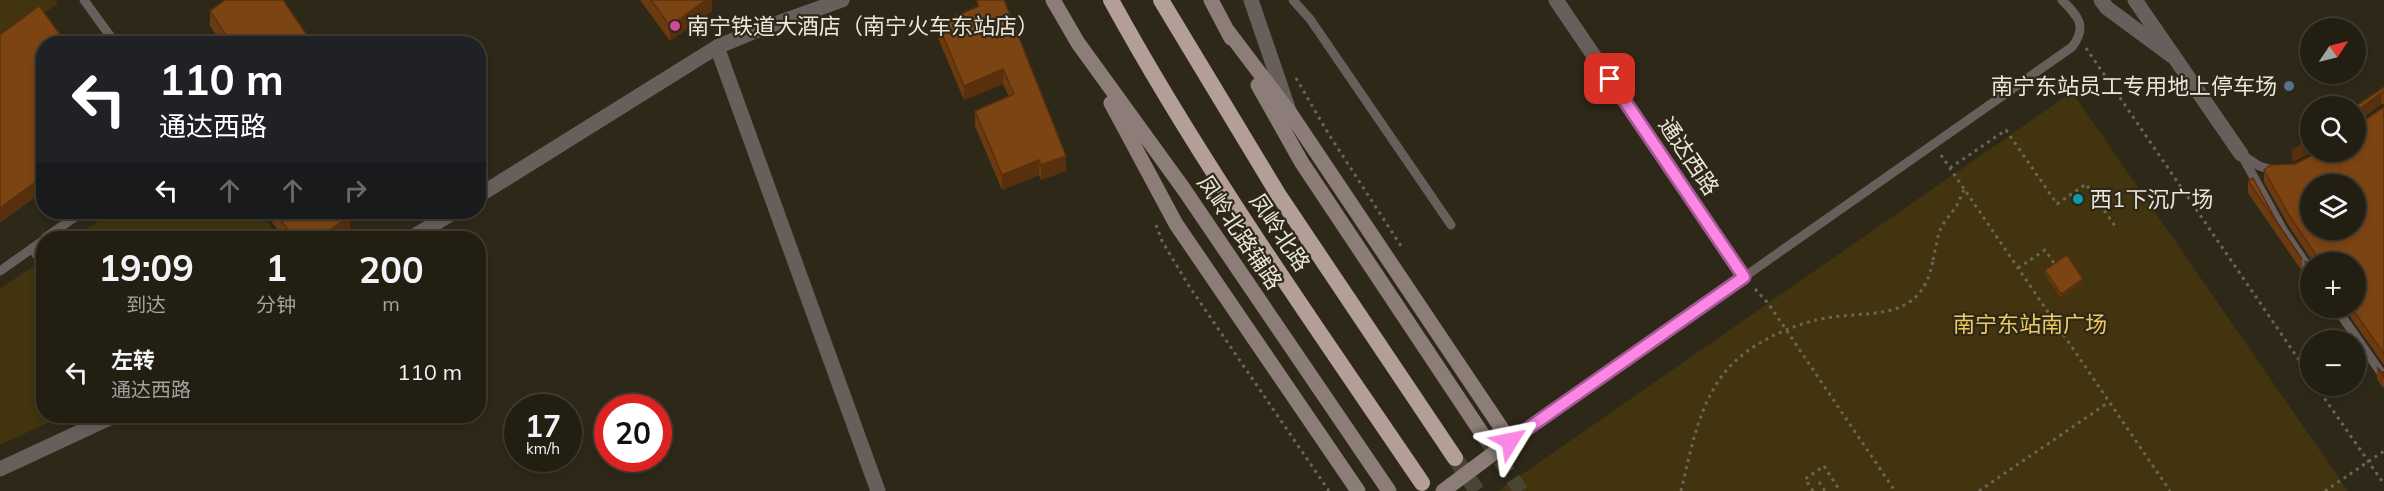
<!DOCTYPE html>
<html lang="zh">
<meta charset="utf-8">
<style>
:root{--surface:#221e12;--page:#2e2b20;--text:#f1f3f6;--muted:#a2a29f;--line:#3f3c32}
body{margin:0;font-family:Mulish,"Noto Sans SC",sans-serif;background:var(--page);color:var(--text);height:100vh;display:flex;flex-direction:column;font-size:22px;white-space:nowrap}
*{box-sizing:border-box;margin:0}
p{font-size:20px;color:var(--muted)}
.icon{flex:none;width:33px;height:33px;fill:none;stroke:currentColor;stroke-width:2;stroke-linecap:round;stroke-linejoin:round}
.map{position:relative;flex:1;overflow:hidden}
.panel{position:absolute;left:36px;top:231px;width:450px;height:192px;display:flex;flex-direction:column;background:var(--surface);border-radius:24px;box-shadow:0 3px 9px #0003,0 0 0 2px var(--line)}
.panel>*{flex:none}
.banner{position:absolute;left:36px;top:36px;width:450px;height:183px;border-radius:24px;box-shadow:0 3px 9px #0003,0 0 0 2px var(--line);background:#202124;color:#fff;overflow:hidden}
.needle{width:39px;rotate:55deg}
.fabs{position:absolute;left:2300px;top:18px;display:grid;gap:12px}
.fabs a{display:grid;place-items:center;width:66px;height:66px;border-radius:50%;background:var(--surface);box-shadow:0 3px 9px #0003,0 0 0 2px var(--line);font-size:30px}
.speed{position:absolute;left:504px;top:394px;display:flex;gap:12px;font-size:30px;font-weight:700;text-align:center}
.speed>*{display:grid;place-content:center;width:78px;height:78px;border-radius:50%;background:var(--surface);box-shadow:0 3px 9px #0003,0 0 0 2px var(--line);line-height:1}
.speed small{font-size:15px;font-weight:400}
.speed .limit{border:9px solid #d22;background:#fff;color:#111}
.pin{position:absolute;display:grid;place-items:center;width:51px;height:51px;color:#fff;margin:-26px;border-radius:12px;box-shadow:0 3px 9px #0006}
.me{position:absolute;width:66px;margin:-33px;rotate:55deg;stroke-linejoin:round;filter:drop-shadow(0 0 4px #0008)}
.turn{display:flex;align-items:center;gap:21px;height:126px;padding:0 24px;font-size:27px}
.turn .icon{width:78px;height:78px;stroke-width:2.5}
.turn b{display:block;font-size:42px;line-height:51px}
.lanes{display:flex;align-items:center;height:57px;padding:0 24px;background:#0003;justify-content:center;gap:30px;direction:ltr}
.lanes .off{opacity:.35}
.eta{display:flex;justify-content:space-evenly;align-items:center;height:102px;text-align:center}
.eta b{font-size:36px;font-weight:700;line-height:42px}
ul{padding:0;list-style:none}
li{display:flex;align-items:center;gap:18px;height:78px;padding:0 24px}
li div{flex:1}
li b{display:block;font-size:22px}
li em{font-style:normal}
.map>svg:first-child{display:block}
.green{fill:#41340e}
.lines{fill:none;stroke-linecap:round;stroke-linejoin:round}
.secondary-tunnel{stroke:#4a4435;stroke-width:15;stroke-dasharray:15 8;stroke-linecap:butt}
.trunk-tunnel{stroke:#4a4435;stroke-width:16;stroke-dasharray:16 8;stroke-linecap:butt}
.path{stroke:#6a6556;stroke-width:3;stroke-dasharray:3 4.5;stroke-linecap:butt}
.service{stroke:#685f5c;stroke-width:9}
.minor{stroke:#685f5c;stroke-width:15}
.tertiary{stroke:#685f5c;stroke-width:15}
.secondary{stroke:#8c7d78;stroke-width:15}
.trunk{stroke:#b49e98;stroke-width:16}
.path-bridge{stroke:#6a6556;stroke-width:3;stroke-dasharray:3 4.5;stroke-linecap:butt}
.service-bridge{stroke:#685f5c;stroke-width:9}
.wall{fill:#6c3a10}
.shaded-wall{fill:#58300d}
.building{fill:#7d4413;stroke:#58300d;stroke-width:1.5;fill-rule:evenodd}
.route-casing{stroke:#a45794;stroke-width:15}
.route{stroke:#fc86e4;stroke-width:10}
.hotel-dot{fill:#d1479c;stroke:#2e2818;stroke-width:2}
.service-dot{fill:#5c6f8a;stroke:#2e2818;stroke-width:2}
.culture-dot{fill:#0f9aa8;stroke:#2e2818;stroke-width:2}
.labels{text-anchor:middle;dominant-baseline:central;stroke-width:4.5;stroke-linejoin:round;paint-order:stroke}
.poi-label{font-size:22px;fill:#eae6dc;stroke:#2e2818;text-anchor:start}
.street-label{font-size:22px;fill:#eae6dc;stroke:#2e2818}
.park-label{font-size:22px;fill:#eec962;stroke:#2e2818}
</style>
<div class="map">
<svg width="2384" height="491" viewBox="0 0 2384 491">
<rect width="100%" height="100%" fill="#2e2818"/>
<path class="green" d="M0,0H56L58,3L0,46Z
M2072,92L2348,491H1498Z
M112,212H261L278,238H73Z
M43,259L44,416H62L0,445V289Z"/>
<g class="lines">
<path class="secondary-tunnel" d="M1487,441L1521,491"/>
<path class="trunk-tunnel" d="M1455,458L1477,491"/>
<path class="path" d="M2086,48L2310,376
M1296,78L1328,133L1401,246
M1941,155L2170,491
M1950,168L2006,130L2057,204L2086,184L2115,226
M1156,225L1162,241L1189,286L1329,491
M1933,260L1939,232L1945,221L1956,207L1964,190
M2018,268L2045,250L2056,266
M1755,289L1768,303L1895,491
M2316,386L2384,484
M1819,482L1825,491
M1813,491L1805,479L1824,466L1840,491
M1979,491L2109,402
M2325,491L2384,451"/>
<path class="service" d="M84,0L116,44
M1293,0L1310,19L1451,225
M2241,154L2259,166L2276,171
M45,238L82,212
M32,248L44,266
M0,271L44,240
M2336,308L2384,377
M1510,441L2072,47C2088,26 2078,16 2062,0"/>
<path class="minor" d="M1251,0L1288,108
M1556,0L1744,277
M2101,0L2107,8L2172,56
M717,47L878,491
M478,196L717,47L753,32L842,0
M411,238L454,212
M0,469L114,416"/>
<path class="tertiary" d="M2135,0L2241,154"/>
<path class="secondary" d="M1053,0L1078,43L1183,188L1389,491
M1211,0L1231,38
M1227,30L1290,113L1510,441L1443,491
M1258,85L1302,163L1485,438
M1111,103L1176,224L1358,491"/>
<path class="trunk" d="M1111,0C1203,168 1315,325 1422,483
M1161,0L1278,194L1455,458"/>
<path class="path-bridge" d="M1681,491C1691,450 1698,406 1725,372C1746,346 1784,328 1816,320C1866,308 1921,327 1933,260"/>
<path class="service-bridge" d="M2241,154L2283,230L2310,270"/>
</g>
<path class="wall" d="M640,0H712V11L670,41Z
M977,1L1066,171L1041,180L1039,175L1002,190L975,126V111L1009,97L1003,84L964,100L938,38V24L977,7Z
M210,11L313,44H222L210,26Z
M2384,87V104H2381L2355,124V107Z
M2384,107V365L2344,308H2355V262H2313L2289,226L2264,182V170L2355,152L2358,125Z
M2248,181L2302,259V271L2248,193Z
M265,212H346L350,231L339,238H283Z
M2305,262L2310,264V282L2305,274Z
M2045,270L2083,283L2061,298L2045,274Z
M2377,367L2382,372H2384V389L2377,379Z"/>
<path class="shaded-wall" d="M706,0H712V11L670,41V26Z
M1003,69V84L964,100V86Z
M2381,93V104L2355,124V112Z
M2310,141V152H2313L2292,162V151Z
M1066,156V171L1041,180V165Z
M1039,160V175L1002,190V175Z
M44,176V191L0,223V208Z
M350,216V231L339,238H318Z
M2083,279V283L2061,298V294Z"/>
<path class="building" d="M225,0H283L313,44H232L210,11Z
M651,0H706L670,26Z
M979,0H1004L1066,156L1041,165L1039,160L1002,175L975,111L1014,94L1003,69L964,86L938,24L979,6L977,1Z
M39,6L67,44H44V176L0,208V35Z
M2384,87V92L2381,93L2355,112V107Z
M2384,107V354L2352,308H2355V262H2315L2316,261V255L2289,215L2264,170L2271,165L2295,164L2319,152H2355V126L2358,125ZM2310,184H2355V230H2310Z
M2310,138V141L2292,151Z
M2253,178L2277,222L2302,259L2248,181Z
M275,212H346L350,216L318,238H294Z
M2067,255L2083,279L2061,294L2045,270Z
M2305,262L2310,264V270Z
M2377,367L2382,372H2384V377Z"/>
<g class="lines">
<defs>
<path id="route" d="M1510,441L1744,277L1610,79"/>
</defs>
<use href="#route" class="route-casing"/>
<use href="#route" class="route"/>
</g>
<circle class="hotel-dot" cx="675" cy="26" r="6"/>
<circle class="service-dot" cx="2289" cy="86" r="6"/>
<circle class="culture-dot" cx="2078" cy="199" r="6"/>
<g class="labels">
<g class="poi-label">
<text x="687" y="26">南宁铁道大酒店（南宁火车东站店）</text>
<text x="2277" y="86" text-anchor="end">南宁东站员工专用地上停车场</text>
<text x="2090" y="199">西1下沉广场</text>
</g>
<g class="street-label">
<text transform="translate(1689 156) rotate(56)">通达西路</text>
<text transform="translate(1240 232) rotate(56)">凤岭北路辅路</text>
<text transform="translate(1280 232) rotate(56)">凤岭北路</text>
</g>
<g class="park-label">
<text x="2030" y="324">南宁东站南广场</text>
</g>
</g>
</svg>
<div class="fabs">
<a><svg class="needle" viewBox="-14 -14 28 28"><path d="M0-13l5 13h-10z" fill="#e53935"/><path d="M0 13l5-13h-10z" fill="#a2a29f"/></svg></a>
<a><svg class="icon" aria-label="search" viewBox="0 0 24 24"><circle cx="10" cy="10" r="6"/><path d="M15 15l6 6"/></svg></a>
<a><svg class="icon" aria-label="layers" viewBox="0 0 24 24"><path d="M12 4l9 5-9 5-9-5zM3 14l9 5 9-5"/></svg></a>
<a>+</a>
<a>−</a>
</div>
<div class="speed"><div>17<small>km/h</small></div><div class="limit">20</div></div>
<div class="pin" style="left:1610px;top:79px;background:#d93025"><svg class="icon" aria-label="arrive" viewBox="0 0 24 24"><path d="M6 21V4h12l-3 4 3 4H6"/></svg></div>
<svg class="me" style="left:1510px;top:441px" viewBox="-20 -20 40 40"><path d="M0-17L14 15 0 8-14 15z" fill="#fc86e4" stroke="#fff" stroke-width="4"/></svg>
<div class="banner">
<div class="turn"><svg class="icon" aria-label="left" viewBox="0 0 24 24"><path d="M17 20v-9H6M10 6l-5 5 5 5"/></svg><div><b>110 m</b>通达西路</div></div>
<div class="lanes"><svg class="icon" aria-label="left" viewBox="0 0 24 24"><path d="M17 20v-9H6M10 6l-5 5 5 5"/></svg><svg class="icon off" aria-label="ahead" viewBox="0 0 24 24"><path d="M12 20V5M6 11l6-6 6 6"/></svg><svg class="icon off" aria-label="ahead" viewBox="0 0 24 24"><path d="M12 20V5M6 11l6-6 6 6"/></svg><svg class="icon off" aria-label="right" viewBox="0 0 24 24"><path d="M7 20v-9h11M14 6l5 5-5 5"/></svg></div>
</div>
<section class="panel">
<div class="eta">
<div><b>19:09</b><p>到达</p></div>
<div><b>1</b><p>分钟</p></div>
<div><b>200</b><p>m</p></div>
</div>
<ul>
<li><svg class="icon" aria-label="left" viewBox="0 0 24 24"><path d="M17 20v-9H6M10 6l-5 5 5 5"/></svg><div><b>左转</b><p>通达西路</p></div><em>110 m</em></li>
</ul>
</section>
</div>
